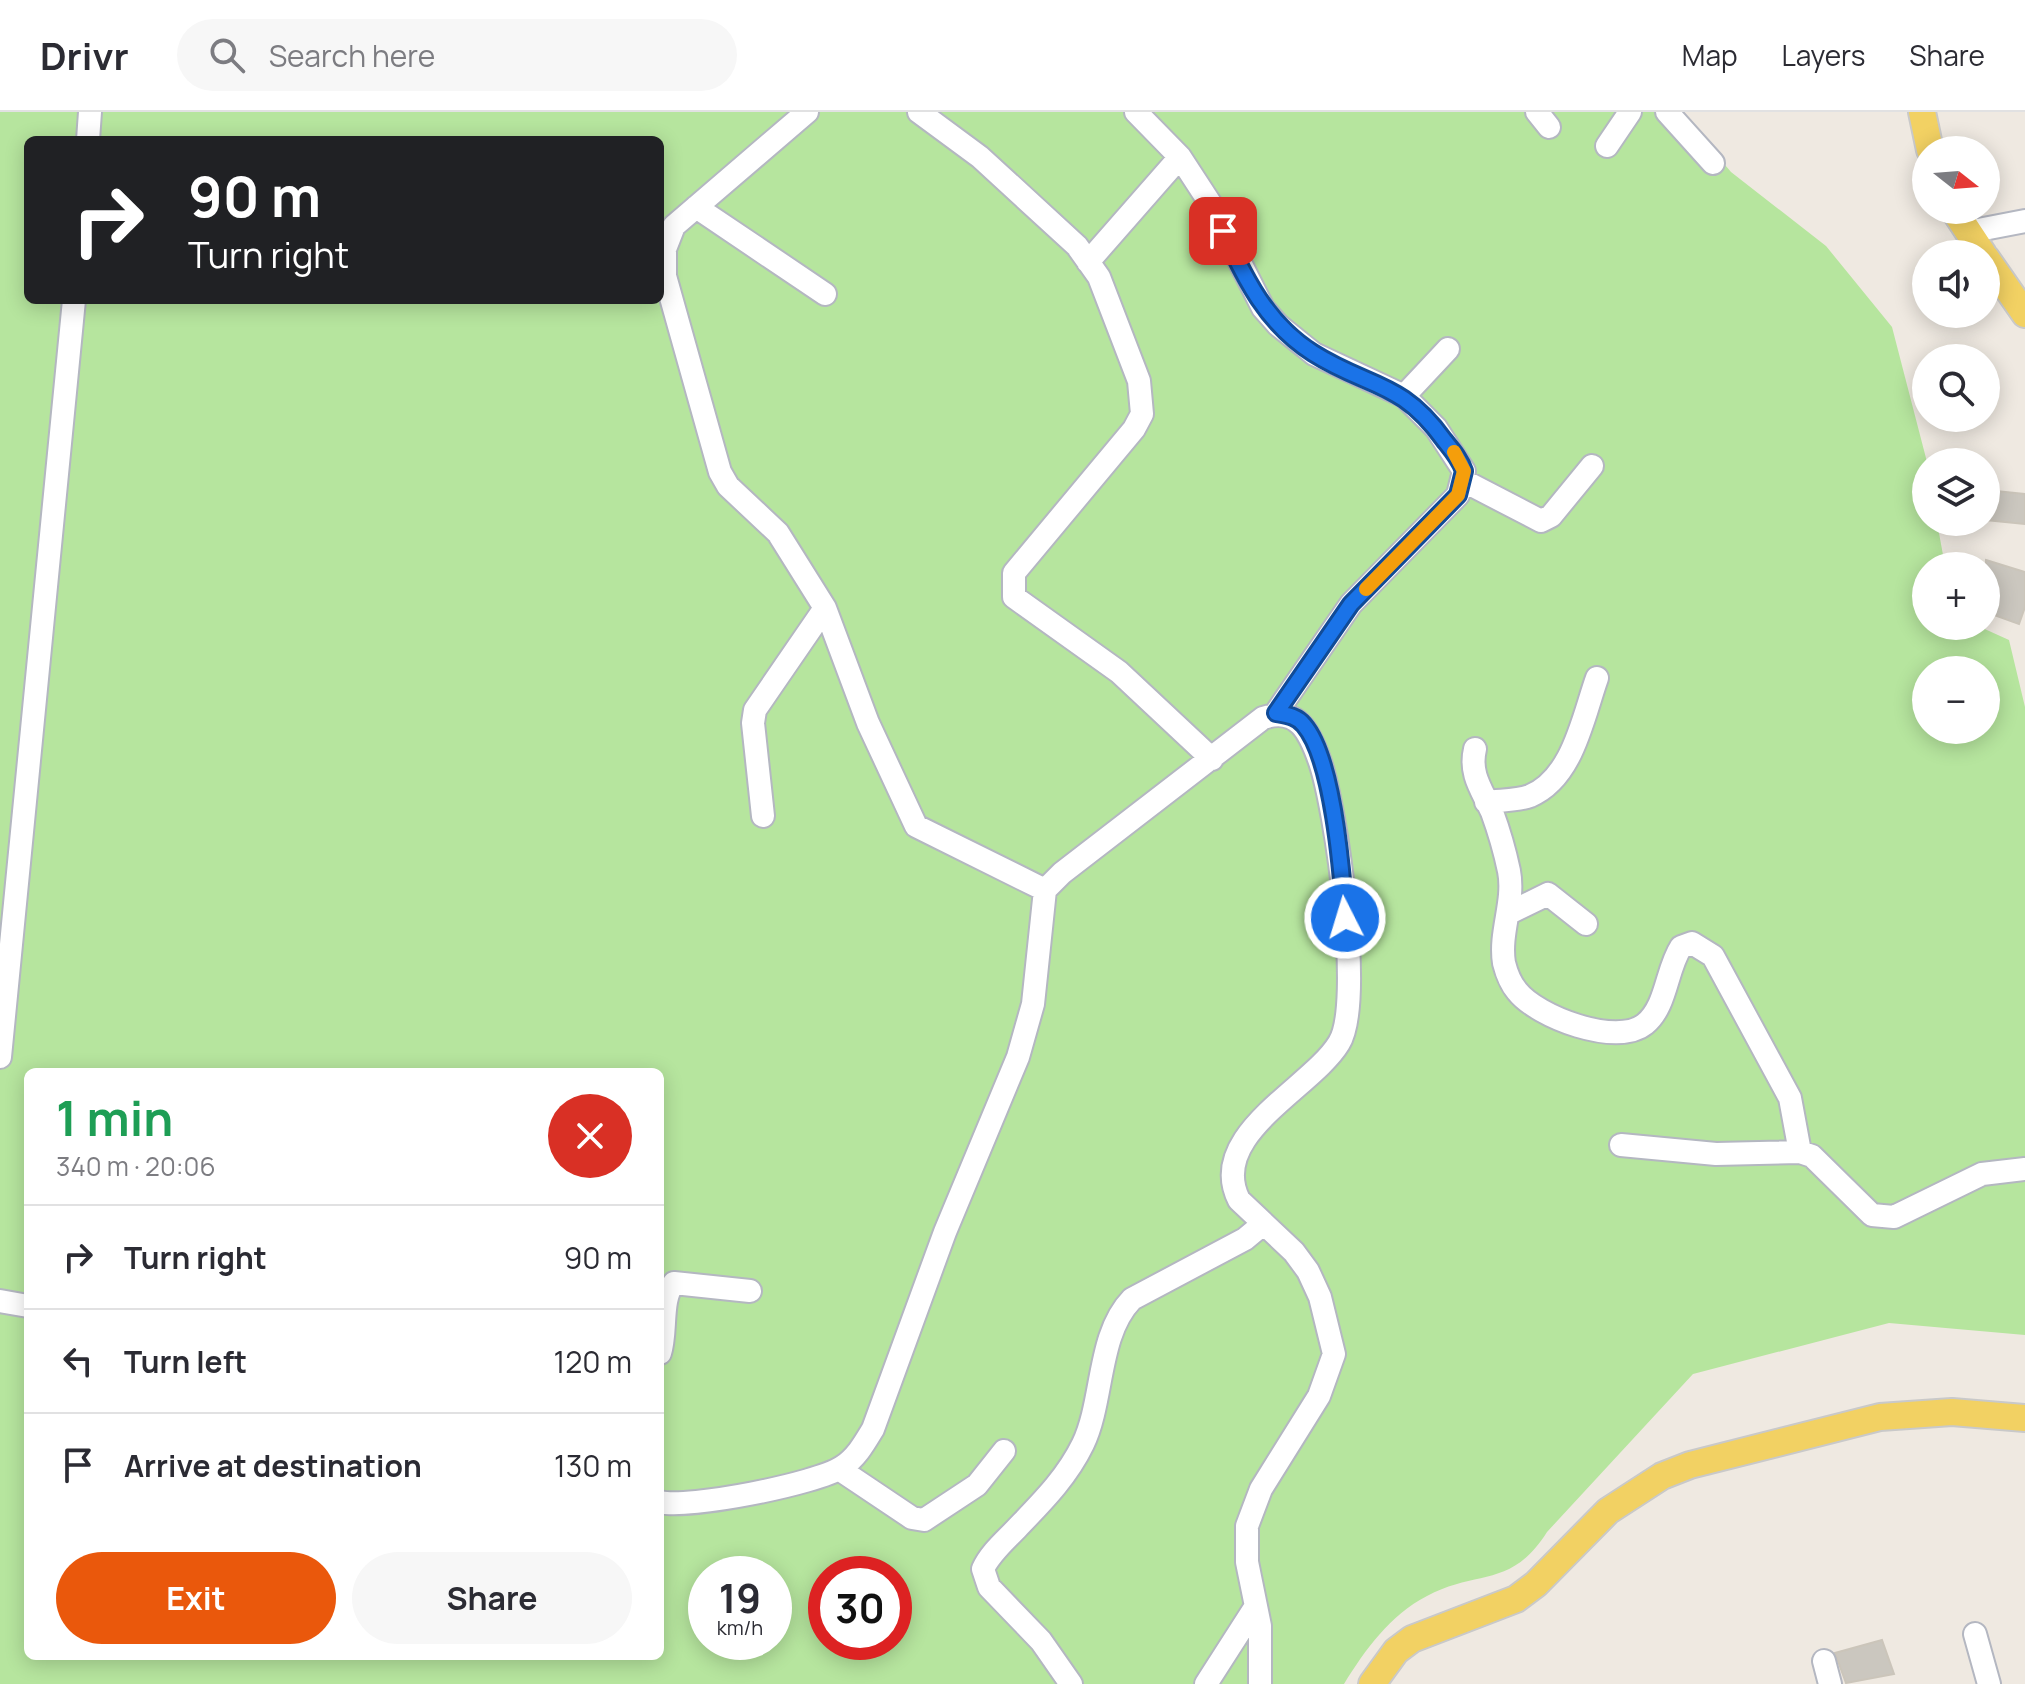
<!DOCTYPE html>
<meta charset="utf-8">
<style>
:root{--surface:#fff;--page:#f7f7f7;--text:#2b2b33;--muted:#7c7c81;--line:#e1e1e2;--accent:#ea580c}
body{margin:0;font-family:Manrope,sans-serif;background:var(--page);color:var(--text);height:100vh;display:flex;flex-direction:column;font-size:30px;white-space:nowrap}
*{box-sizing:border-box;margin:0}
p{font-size:26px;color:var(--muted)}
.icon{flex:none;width:44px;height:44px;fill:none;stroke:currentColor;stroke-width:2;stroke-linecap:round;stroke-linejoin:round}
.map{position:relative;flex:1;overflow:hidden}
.side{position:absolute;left:24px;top:956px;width:640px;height:592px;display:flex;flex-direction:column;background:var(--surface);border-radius:12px;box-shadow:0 4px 20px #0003}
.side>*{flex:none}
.guide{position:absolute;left:24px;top:24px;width:640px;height:168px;border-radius:12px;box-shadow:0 4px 20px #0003;background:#202124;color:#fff;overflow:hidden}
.needle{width:52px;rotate:107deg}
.tools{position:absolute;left:1912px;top:24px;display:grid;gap:16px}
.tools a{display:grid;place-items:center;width:88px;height:88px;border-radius:50%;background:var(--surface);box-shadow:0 4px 20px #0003;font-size:40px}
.speed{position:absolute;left:688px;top:1444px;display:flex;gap:16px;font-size:40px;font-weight:700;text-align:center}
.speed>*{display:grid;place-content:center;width:104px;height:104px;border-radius:50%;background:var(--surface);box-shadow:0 4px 20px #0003;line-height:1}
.speed small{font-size:20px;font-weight:400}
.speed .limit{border:12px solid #d22;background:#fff;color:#111}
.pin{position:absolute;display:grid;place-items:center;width:68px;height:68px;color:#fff;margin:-34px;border-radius:16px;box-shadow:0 4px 12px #0006}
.me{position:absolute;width:88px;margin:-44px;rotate:355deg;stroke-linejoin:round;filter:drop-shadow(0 0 6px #0008)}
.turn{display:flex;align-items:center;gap:28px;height:168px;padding:0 32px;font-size:36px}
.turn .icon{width:104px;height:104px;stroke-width:2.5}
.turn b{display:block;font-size:56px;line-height:68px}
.round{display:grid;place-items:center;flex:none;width:84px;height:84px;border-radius:42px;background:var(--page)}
.summary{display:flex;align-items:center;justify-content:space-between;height:136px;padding:0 32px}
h1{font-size:48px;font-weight:700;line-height:60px;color:#1e9e55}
.cta{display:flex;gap:16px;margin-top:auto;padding:16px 32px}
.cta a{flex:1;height:92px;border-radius:48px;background:var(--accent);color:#fff;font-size:32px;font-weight:700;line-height:92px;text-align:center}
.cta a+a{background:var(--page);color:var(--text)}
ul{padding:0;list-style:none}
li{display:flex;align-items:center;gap:24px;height:104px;padding:0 32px;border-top:2px solid var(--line)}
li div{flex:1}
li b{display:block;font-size:30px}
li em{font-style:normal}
header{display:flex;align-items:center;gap:48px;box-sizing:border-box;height:112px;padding:0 40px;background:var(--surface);border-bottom:2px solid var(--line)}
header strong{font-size:38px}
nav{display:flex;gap:44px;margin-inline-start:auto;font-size:28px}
.search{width:560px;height:72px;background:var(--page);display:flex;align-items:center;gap:20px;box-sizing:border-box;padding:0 28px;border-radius:44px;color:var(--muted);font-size:30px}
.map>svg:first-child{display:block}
.green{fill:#b6e59e;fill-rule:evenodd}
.building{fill:#cbc7bf;stroke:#cbc5ba;stroke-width:2}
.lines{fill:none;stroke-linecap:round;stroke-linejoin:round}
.minor-casing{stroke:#b4b7c1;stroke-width:26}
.major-casing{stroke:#c9c9c9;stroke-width:30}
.minor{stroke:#fff;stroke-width:22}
.major{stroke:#f2d163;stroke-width:26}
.route-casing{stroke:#114b97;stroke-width:20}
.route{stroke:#1a73e8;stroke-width:14}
.slow{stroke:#f59e0b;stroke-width:14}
</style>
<header>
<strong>Drivr</strong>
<div class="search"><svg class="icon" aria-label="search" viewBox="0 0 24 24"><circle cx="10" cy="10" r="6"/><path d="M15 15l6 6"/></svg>Search here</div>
<nav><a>Map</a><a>Layers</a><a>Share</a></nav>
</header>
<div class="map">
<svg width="2025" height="1572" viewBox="0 0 2025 1572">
<rect width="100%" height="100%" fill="#efe9e1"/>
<path class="green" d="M0,0H1680L1731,60L1826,134L1892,215L1927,350L1926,410H1937L1945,454H1926V514H1978L2009,528L2025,595V1223L1889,1211L1693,1262L1547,1420C1511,1477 1477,1457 1427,1484C1390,1503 1365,1538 1344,1572H0ZM28,28H660V188H28ZM1926,558H1986V618H1926ZM28,960H660V1544H28ZM706,1462H774V1530H706ZM826,1462H894V1530H826Z"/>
<path class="building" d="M1986,378L2025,382V412L1986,408Z
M1986,448L2025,460V495L2019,512L1986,500Z
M1882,1528L1894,1562L1846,1571L1835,1541Z"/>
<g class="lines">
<defs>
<path id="minor" d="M807,0L674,114L665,137V164L720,360L728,374L778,421L825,496L868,611L916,714L1045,778
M919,0L980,45L1077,134L1099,165L1139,269L1142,302L1134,317L1014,461V485L1119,560L1212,647
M1136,0L1180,45L1210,91L1263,196L1278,213L1314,242L1404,284L1436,316L1464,359L1458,383L1351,492L1276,601
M1537,0L1549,15
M1667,0L1713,51
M88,28L90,0
M1607,34L1630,0
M696,95L825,182
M1968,120L2025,109
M1088,150L1180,45
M1404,284L1448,237
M1464,369L1541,409L1551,404L1592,354
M1475,637C1469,662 1482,678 1492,700C1499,719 1505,740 1509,759C1515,790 1499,820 1504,851C1506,859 1511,872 1517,879C1537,905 1617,935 1645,912C1667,894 1666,858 1681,835L1692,831L1713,844L1790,986L1800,1040
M1486,690C1500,688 1517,689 1530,684C1573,666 1583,605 1597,566
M763,704L753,611L755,598L825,496
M1509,801L1548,782L1586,812
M0,945L74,188
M1621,1033L1716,1042L1800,1040L1812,1044L1872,1103L1894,1105L1982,1062L2025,1057
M0,1189L28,1194
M660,1241C667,1220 660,1187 674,1171L750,1179
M839,1357L912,1406L924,1408L977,1373L1004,1339
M660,1390C688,1397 816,1372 842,1355C856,1346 864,1332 873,1317L945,1120L1018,945L1033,892L1045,778L1062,761L1263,606C1298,594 1310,621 1320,650C1336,697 1364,891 1339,931C1312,976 1206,1023 1239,1088L1294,1140L1308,1159L1320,1185L1334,1242L1319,1284L1261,1377L1247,1414V1450L1260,1514V1572
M1975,1522L1989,1572
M1824,1549L1830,1572
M1071,1572L1041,1529L989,1475L983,1457C990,1441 1006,1428 1018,1415C1043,1389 1067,1365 1083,1332C1104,1288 1097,1223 1132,1187L1245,1127L1263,1112
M1206,1572L1256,1494"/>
<path id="major" d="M1922,0L1930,38
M1954,98L1983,142
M1986,146L2025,202
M1372,1572L1396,1539L1412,1527L1516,1487L1536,1472L1608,1399L1662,1364L1690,1353L1880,1305L1952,1300L2025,1306"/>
</defs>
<use href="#minor" class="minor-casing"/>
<use href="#major" class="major-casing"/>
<use href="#minor" class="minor"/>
<use href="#major" class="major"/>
</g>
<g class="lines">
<defs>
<path id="route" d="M1223,119C1245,167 1267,212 1313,241C1368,276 1401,268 1444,328C1452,338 1460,347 1464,359L1458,383L1351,492L1276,601C1287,603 1297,604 1304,613C1333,647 1342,761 1345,806"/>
</defs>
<use href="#route" class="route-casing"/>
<use href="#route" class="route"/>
<path class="slow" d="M1366,477L1458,383L1464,359L1454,340"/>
</g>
</svg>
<div class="tools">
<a><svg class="needle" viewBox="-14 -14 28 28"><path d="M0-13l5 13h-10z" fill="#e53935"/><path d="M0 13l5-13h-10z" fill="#7c7c81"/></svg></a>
<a><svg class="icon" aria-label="sound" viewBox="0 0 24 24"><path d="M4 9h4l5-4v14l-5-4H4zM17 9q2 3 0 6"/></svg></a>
<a><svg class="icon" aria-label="search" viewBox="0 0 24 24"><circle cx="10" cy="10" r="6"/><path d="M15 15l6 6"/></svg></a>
<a><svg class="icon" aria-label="layers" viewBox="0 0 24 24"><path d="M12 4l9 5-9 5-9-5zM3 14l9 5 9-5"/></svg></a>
<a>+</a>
<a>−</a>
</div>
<div class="speed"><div>19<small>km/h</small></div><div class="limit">30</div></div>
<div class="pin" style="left:1223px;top:119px;background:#d93025"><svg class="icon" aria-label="arrive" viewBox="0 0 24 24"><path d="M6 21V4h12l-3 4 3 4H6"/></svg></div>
<svg class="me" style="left:1345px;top:806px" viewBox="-20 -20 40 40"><circle r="17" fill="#1a73e8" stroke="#fff" stroke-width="3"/><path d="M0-11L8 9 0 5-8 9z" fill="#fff"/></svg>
<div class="guide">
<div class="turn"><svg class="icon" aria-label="right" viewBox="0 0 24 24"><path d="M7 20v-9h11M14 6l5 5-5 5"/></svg><div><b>90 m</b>Turn right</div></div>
</div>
<section class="side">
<div class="summary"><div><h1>1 min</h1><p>340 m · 20:06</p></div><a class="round" style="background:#d93025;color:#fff"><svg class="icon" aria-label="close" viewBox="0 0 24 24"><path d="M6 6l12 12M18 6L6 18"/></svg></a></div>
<ul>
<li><svg class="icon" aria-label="right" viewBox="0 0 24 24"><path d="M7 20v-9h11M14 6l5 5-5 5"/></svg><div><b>Turn right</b></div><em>90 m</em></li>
<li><svg class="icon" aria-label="left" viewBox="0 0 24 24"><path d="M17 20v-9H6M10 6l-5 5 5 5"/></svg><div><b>Turn left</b></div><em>120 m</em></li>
<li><svg class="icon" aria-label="arrive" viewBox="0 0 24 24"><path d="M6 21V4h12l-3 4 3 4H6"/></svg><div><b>Arrive at destination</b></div><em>130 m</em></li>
</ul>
<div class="cta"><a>Exit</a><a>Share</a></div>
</section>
</div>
